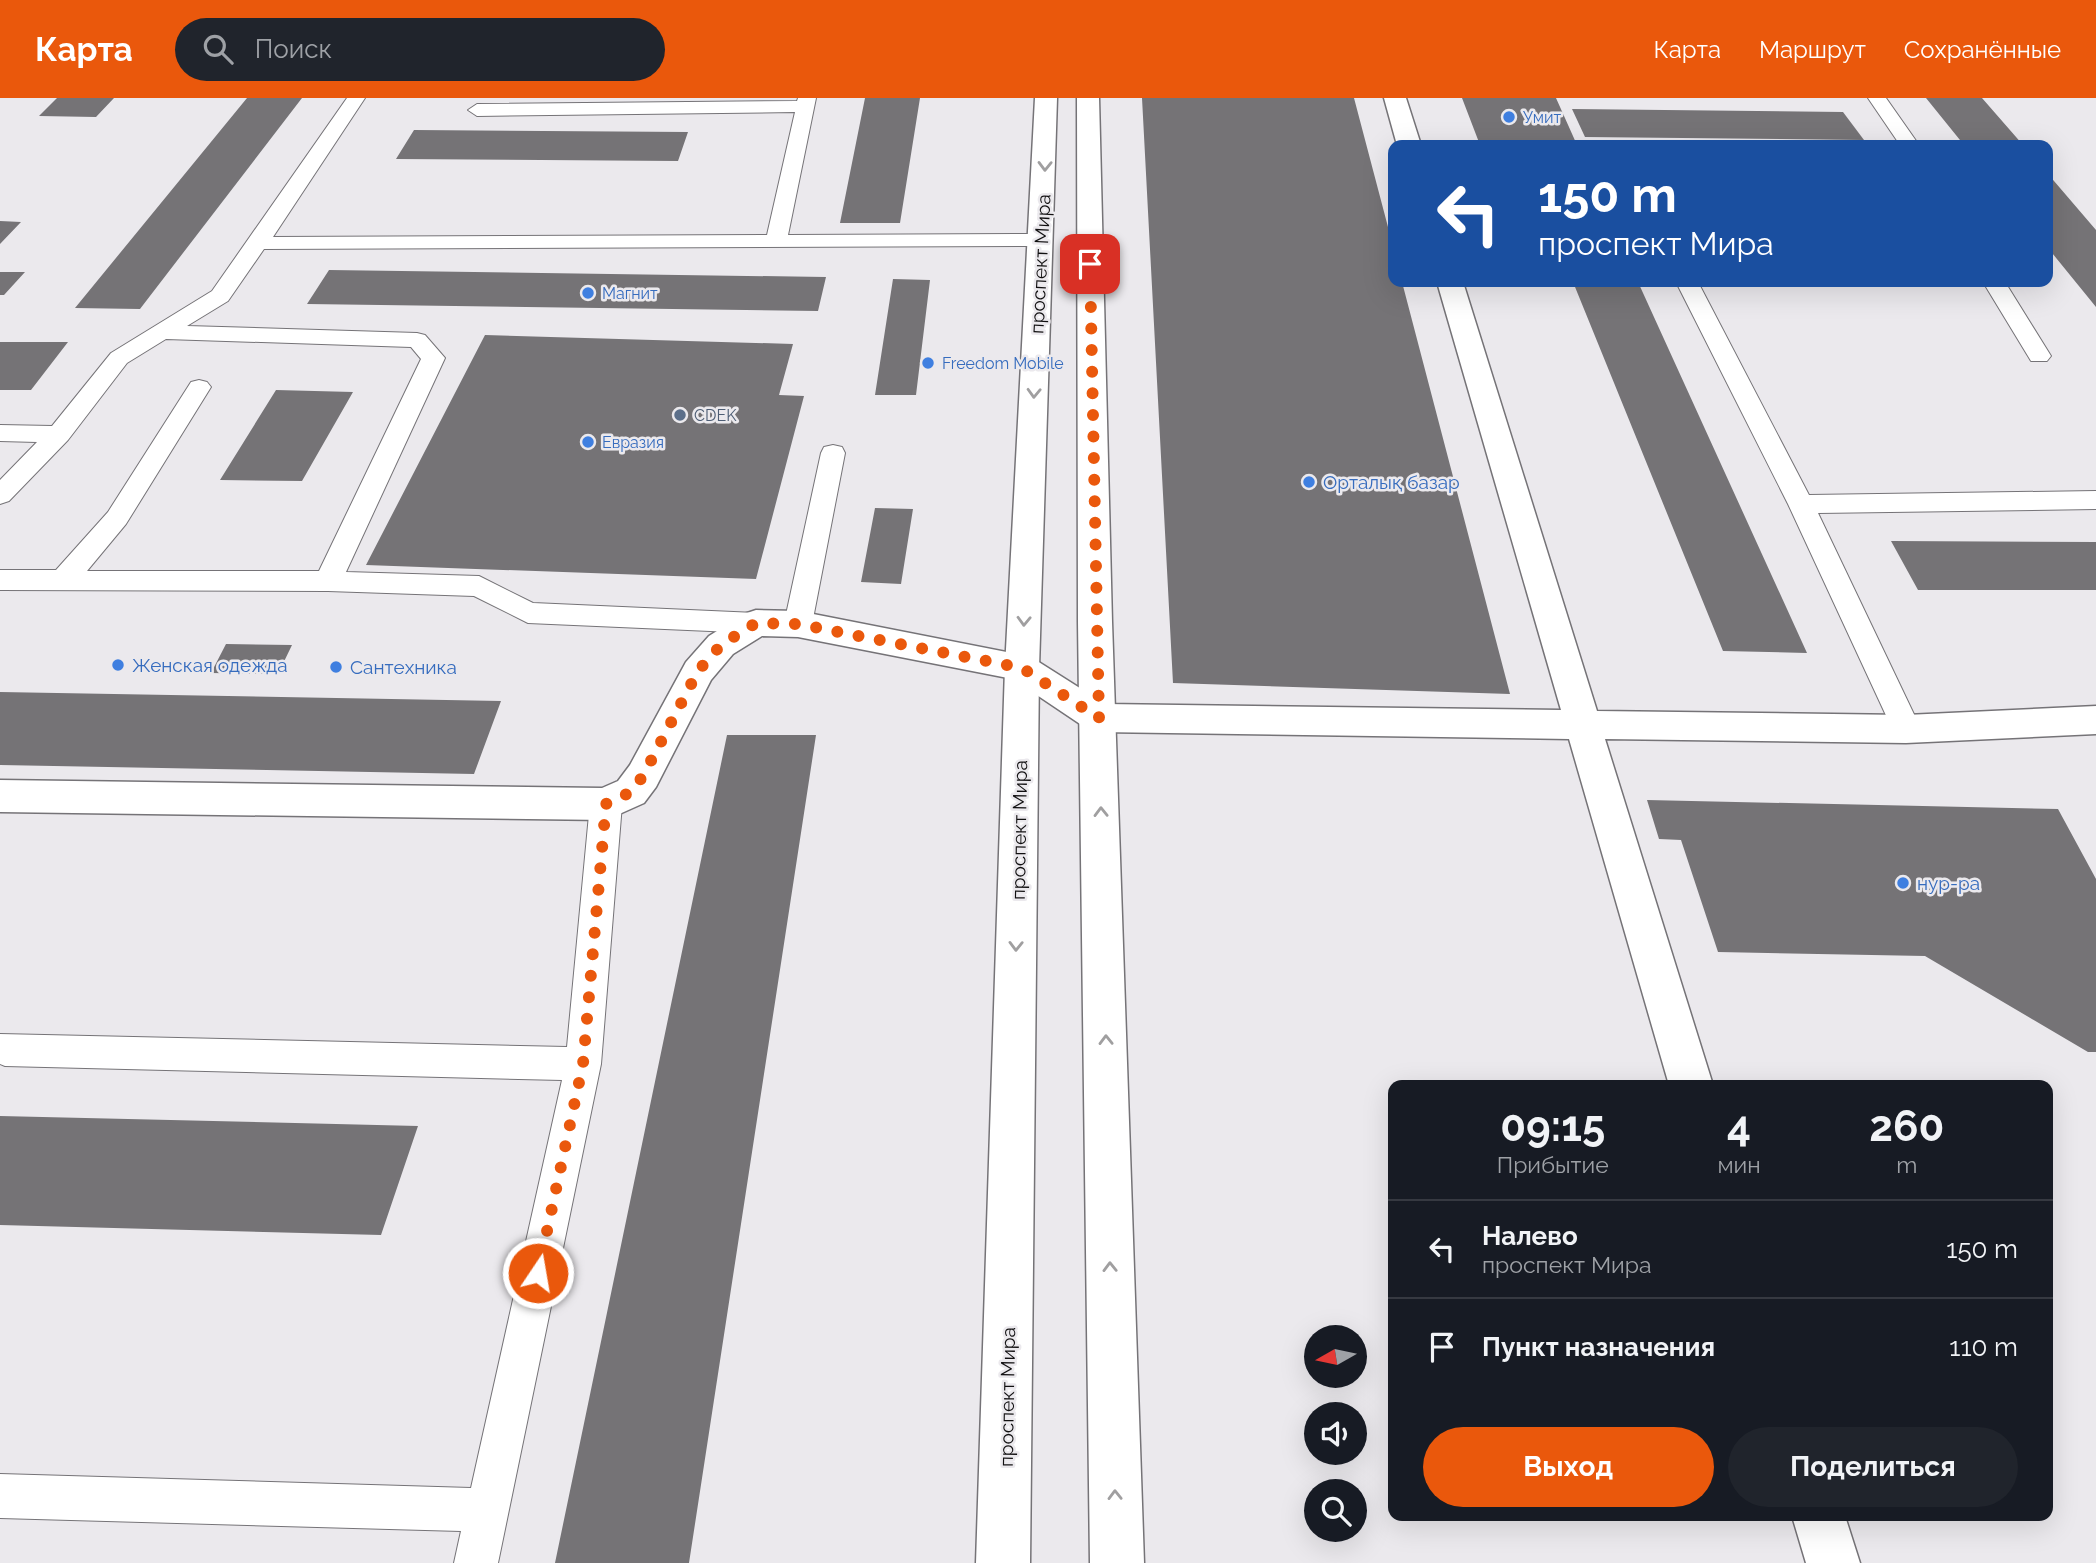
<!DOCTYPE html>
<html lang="ru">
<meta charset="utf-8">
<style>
:root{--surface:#171b24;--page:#20242c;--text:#f1f3f6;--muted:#9ea1a6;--line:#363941;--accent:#ea580c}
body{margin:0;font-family:Raleway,sans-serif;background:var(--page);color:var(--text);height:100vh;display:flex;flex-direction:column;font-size:26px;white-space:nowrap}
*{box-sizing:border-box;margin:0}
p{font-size:23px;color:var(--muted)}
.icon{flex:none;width:38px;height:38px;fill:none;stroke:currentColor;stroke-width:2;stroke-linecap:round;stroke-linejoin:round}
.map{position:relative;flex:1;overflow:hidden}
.side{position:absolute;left:1388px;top:982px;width:665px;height:441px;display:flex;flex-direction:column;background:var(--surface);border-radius:14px;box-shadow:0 7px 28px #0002}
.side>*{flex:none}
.banner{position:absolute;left:1388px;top:42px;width:665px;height:147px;border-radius:14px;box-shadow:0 7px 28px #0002;background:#1a4fa0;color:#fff;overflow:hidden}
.needle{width:46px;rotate:261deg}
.buttons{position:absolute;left:1304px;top:1227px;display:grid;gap:14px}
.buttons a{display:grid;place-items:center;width:63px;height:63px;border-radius:50%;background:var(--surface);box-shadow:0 7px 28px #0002;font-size:35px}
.pin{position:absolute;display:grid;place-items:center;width:60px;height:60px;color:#fff;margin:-30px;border-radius:14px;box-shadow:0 4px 10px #0006}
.me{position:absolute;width:77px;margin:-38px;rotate:12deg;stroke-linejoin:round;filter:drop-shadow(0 0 5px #0008)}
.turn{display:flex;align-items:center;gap:24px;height:147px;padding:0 35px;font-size:32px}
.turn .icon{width:91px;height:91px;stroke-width:2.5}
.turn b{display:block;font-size:49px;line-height:60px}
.eta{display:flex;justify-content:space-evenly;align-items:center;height:119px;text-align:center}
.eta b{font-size:42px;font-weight:700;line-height:49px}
.primary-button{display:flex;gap:14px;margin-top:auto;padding:14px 35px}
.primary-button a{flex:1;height:80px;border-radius:42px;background:var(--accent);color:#fff;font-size:28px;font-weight:700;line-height:80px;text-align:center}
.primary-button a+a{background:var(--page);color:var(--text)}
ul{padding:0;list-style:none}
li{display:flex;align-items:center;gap:21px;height:98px;padding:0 35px;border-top:2px solid var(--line)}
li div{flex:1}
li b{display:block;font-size:26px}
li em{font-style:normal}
header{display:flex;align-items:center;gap:42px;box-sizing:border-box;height:98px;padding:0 35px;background:var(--accent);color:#fff}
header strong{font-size:33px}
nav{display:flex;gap:38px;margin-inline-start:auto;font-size:24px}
.search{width:490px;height:63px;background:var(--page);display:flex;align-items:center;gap:18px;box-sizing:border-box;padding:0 24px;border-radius:38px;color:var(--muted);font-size:26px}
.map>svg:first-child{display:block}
.building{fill:#757376}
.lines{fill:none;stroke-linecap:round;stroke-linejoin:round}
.service-casing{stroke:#757377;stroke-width:2}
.minor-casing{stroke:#757377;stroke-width:3}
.secondary-casing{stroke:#757377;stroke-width:3}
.service{fill:#fff;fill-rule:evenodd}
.minor{fill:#fff;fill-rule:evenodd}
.secondary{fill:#fff;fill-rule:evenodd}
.oneway{stroke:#a09fa0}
.route{stroke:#ea580c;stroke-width:12;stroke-dasharray:0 21.6}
.shop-dot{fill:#3f7fe0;stroke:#ebe9ed;stroke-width:2.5}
.service-dot{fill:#5c6f8a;stroke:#ebe9ed;stroke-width:2.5}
.labels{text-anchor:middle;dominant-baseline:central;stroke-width:5;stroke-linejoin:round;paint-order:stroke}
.far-shop-label{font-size:16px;fill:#366cbe;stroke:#ebe9ed;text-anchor:start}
.far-service-label{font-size:16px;fill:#4e5e75;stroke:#ebe9ed;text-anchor:start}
.street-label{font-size:19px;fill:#111011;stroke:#ebe9ed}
.shop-label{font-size:19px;fill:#366cbe;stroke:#ebe9ed;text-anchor:start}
</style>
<header>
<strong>Карта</strong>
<div class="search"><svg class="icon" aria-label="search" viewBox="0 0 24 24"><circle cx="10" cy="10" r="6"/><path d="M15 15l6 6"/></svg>Поиск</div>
<nav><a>Карта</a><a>Маршрут</a><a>Сохранённые</a></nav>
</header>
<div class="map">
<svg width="2096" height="1465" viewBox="0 0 2096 1465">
<rect width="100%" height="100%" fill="#ebe9ed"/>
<path class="building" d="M57,0H114L96,19L39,18Z
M247,0H302L140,211L75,210Z
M865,0H920L900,125H840Z
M1142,0H1354L1393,148V184H1402L1510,596L1173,585Z
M1462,0H1556L1577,47H1480Z
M1926,0H1982L2023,47H1964Z
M1572,11L1843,14L1864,42L1585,39Z
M414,32L688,34L678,63L396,61Z
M2048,76L2096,132V209L2048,150Z
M0,123L21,124L0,146Z
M329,172L826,179L818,213L307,206Z
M0,174H25L4,197H0Z
M893,181L930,182L916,297H875Z
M1573,184H1638L1807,555L1723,553Z
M485,237L793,246L779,297L804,298L756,481L366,467Z
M0,244H68L31,292H0Z
M276,292L353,294L302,383L220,382Z
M875,410L913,411L901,486L861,484Z
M1891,443L2096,444V492H1918Z
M226,546L292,547L278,576L211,575Z
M0,594L501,603L474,676L0,667Z
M727,637H816L689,1465H555Z
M1647,702L2058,711L2096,781V954H2088L1925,858L1718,854L1681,742L1659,741Z
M0,1018L418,1028L381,1137L0,1127Z"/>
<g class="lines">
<defs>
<path id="service" d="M347,0H365L273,139L767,137L795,14L477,18L468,12L477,6L797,3L798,0H816L788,137L1040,136L1047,138L1051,142L1047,146L1040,148L264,151L228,203L187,228L417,235L425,237L445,260L346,474L479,478L533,505L756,515L766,518L770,525L766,532L756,535L528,525L474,498L328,493L0,492V472H56L108,414L191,284L199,282L207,284L211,289L126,426L87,473H319L421,261L411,249L166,241L127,265L68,342L9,403L0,406V382L37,344L0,343V327L52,328L111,255L212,193Z
M1868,0H1886L1919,47H1900Z
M1676,184H1698L1809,397L2096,393V411L1818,415L1921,631L1916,639L1906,643L1896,639L1788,406Z
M1983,184H2005L2051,258L2047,263H2031Z
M833,347L842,349L845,355L812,526L808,533L798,536L788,533L784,526L821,355L824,349Z
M606,693L617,697L622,706L601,966L498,1465H454L461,1433L0,1420V1376L471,1390L562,982L5,968L0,966V936L567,949L590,706L595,697Z"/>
<path id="minor" d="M1384,0H1406L1421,47H1397Z
M1437,184H1463L1597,613L1906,617L2096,608V636L1906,645L1605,641L1713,987H1669L1569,641L1099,634L1086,630L1013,581L798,539L762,538L733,556L711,582L656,689L644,705L606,722L0,714V682L602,690L618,683L630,667L686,564L709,538L744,516L756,512L798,513L1022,557L1034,561L1105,606L1561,612Z
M1792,1418H1845L1860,1465H1806Z"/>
<path id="secondary" d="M1035,0H1057L1039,570L1030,1465H976L1005,570Z
M1077,0H1099L1112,524L1144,1465H1090L1078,524Z"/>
</defs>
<use href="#service" class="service-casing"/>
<use href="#minor" class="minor-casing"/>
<use href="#secondary" class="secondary-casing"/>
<use href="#service" class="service"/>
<use href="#minor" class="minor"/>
<use href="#secondary" class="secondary"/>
</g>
<defs><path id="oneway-chevron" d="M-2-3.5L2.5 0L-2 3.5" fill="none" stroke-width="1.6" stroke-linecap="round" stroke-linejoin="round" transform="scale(1.75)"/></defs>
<g class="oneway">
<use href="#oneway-chevron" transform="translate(1045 68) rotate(91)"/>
<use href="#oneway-chevron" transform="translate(1034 295) rotate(92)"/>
<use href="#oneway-chevron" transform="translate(1024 523) rotate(92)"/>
<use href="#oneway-chevron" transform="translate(1101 714) rotate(-91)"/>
<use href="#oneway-chevron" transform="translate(1016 848) rotate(91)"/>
<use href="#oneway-chevron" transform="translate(1106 942) rotate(-91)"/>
<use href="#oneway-chevron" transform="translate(1110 1169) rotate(-91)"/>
<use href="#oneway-chevron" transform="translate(1115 1397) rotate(-91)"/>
</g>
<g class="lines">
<path class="route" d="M538,1175L583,966L606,706L631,694L643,678L698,573L721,547L756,525L798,526L1022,570L1099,620L1090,166"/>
</g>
<g class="shop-dot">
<circle cx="1509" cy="19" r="7"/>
<circle cx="588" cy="195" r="7"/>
<circle cx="928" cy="265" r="7"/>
<circle cx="588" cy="344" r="7"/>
<circle cx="1309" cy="384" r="7"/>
<circle cx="118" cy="567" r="7"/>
<circle cx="336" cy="569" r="7"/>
<circle cx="1903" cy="785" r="7"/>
</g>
<circle class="service-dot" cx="680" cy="317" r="7"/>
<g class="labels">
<g class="far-shop-label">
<text x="1523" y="19">Умит</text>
<text x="602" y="195">Магнит</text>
<text x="942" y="265">Freedom Mobile</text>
<text x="602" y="344">Евразия</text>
</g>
<g class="far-service-label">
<text x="694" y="317">CDEK</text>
</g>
<g class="street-label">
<text transform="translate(1040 166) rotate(-87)">проспект Мира</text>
<text transform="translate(1019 732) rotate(-89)">проспект Мира</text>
<text transform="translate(1007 1299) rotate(-89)">проспект Мира</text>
</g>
<g class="shop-label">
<text x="1323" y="384">Орталық базар</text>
<text x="132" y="567">Женская одежда</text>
<text x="350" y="569">Сантехника</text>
<text x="1917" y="785">нур-ра</text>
</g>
</g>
</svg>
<div class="buttons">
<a><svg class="needle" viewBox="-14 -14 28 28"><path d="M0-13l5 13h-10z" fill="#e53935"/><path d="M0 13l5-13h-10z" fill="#9ea1a6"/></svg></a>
<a><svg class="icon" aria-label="sound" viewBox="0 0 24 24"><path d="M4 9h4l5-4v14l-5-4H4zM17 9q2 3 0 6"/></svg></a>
<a><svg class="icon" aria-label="search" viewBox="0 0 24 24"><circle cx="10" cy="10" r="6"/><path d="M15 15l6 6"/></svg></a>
</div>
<div class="pin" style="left:1090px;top:166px;background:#d93025"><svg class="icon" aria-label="arrive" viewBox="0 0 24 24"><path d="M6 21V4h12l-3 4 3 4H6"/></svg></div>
<svg class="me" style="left:538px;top:1175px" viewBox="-20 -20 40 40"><circle r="17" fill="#ea580c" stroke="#fff" stroke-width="3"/><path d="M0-11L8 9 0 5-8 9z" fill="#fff"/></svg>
<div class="banner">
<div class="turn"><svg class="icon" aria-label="left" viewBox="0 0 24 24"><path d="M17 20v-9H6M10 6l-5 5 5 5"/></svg><div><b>150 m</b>проспект Мира</div></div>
</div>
<section class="side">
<div class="eta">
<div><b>09:15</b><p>Прибытие</p></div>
<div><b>4</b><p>мин</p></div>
<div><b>260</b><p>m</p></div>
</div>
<ul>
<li><svg class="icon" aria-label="left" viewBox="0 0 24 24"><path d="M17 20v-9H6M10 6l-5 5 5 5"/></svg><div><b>Налево</b><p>проспект Мира</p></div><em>150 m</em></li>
<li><svg class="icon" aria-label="arrive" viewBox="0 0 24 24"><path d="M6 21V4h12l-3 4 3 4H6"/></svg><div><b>Пункт назначения</b></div><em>110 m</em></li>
</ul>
<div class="primary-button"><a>Выход</a><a>Поделиться</a></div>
</section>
</div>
